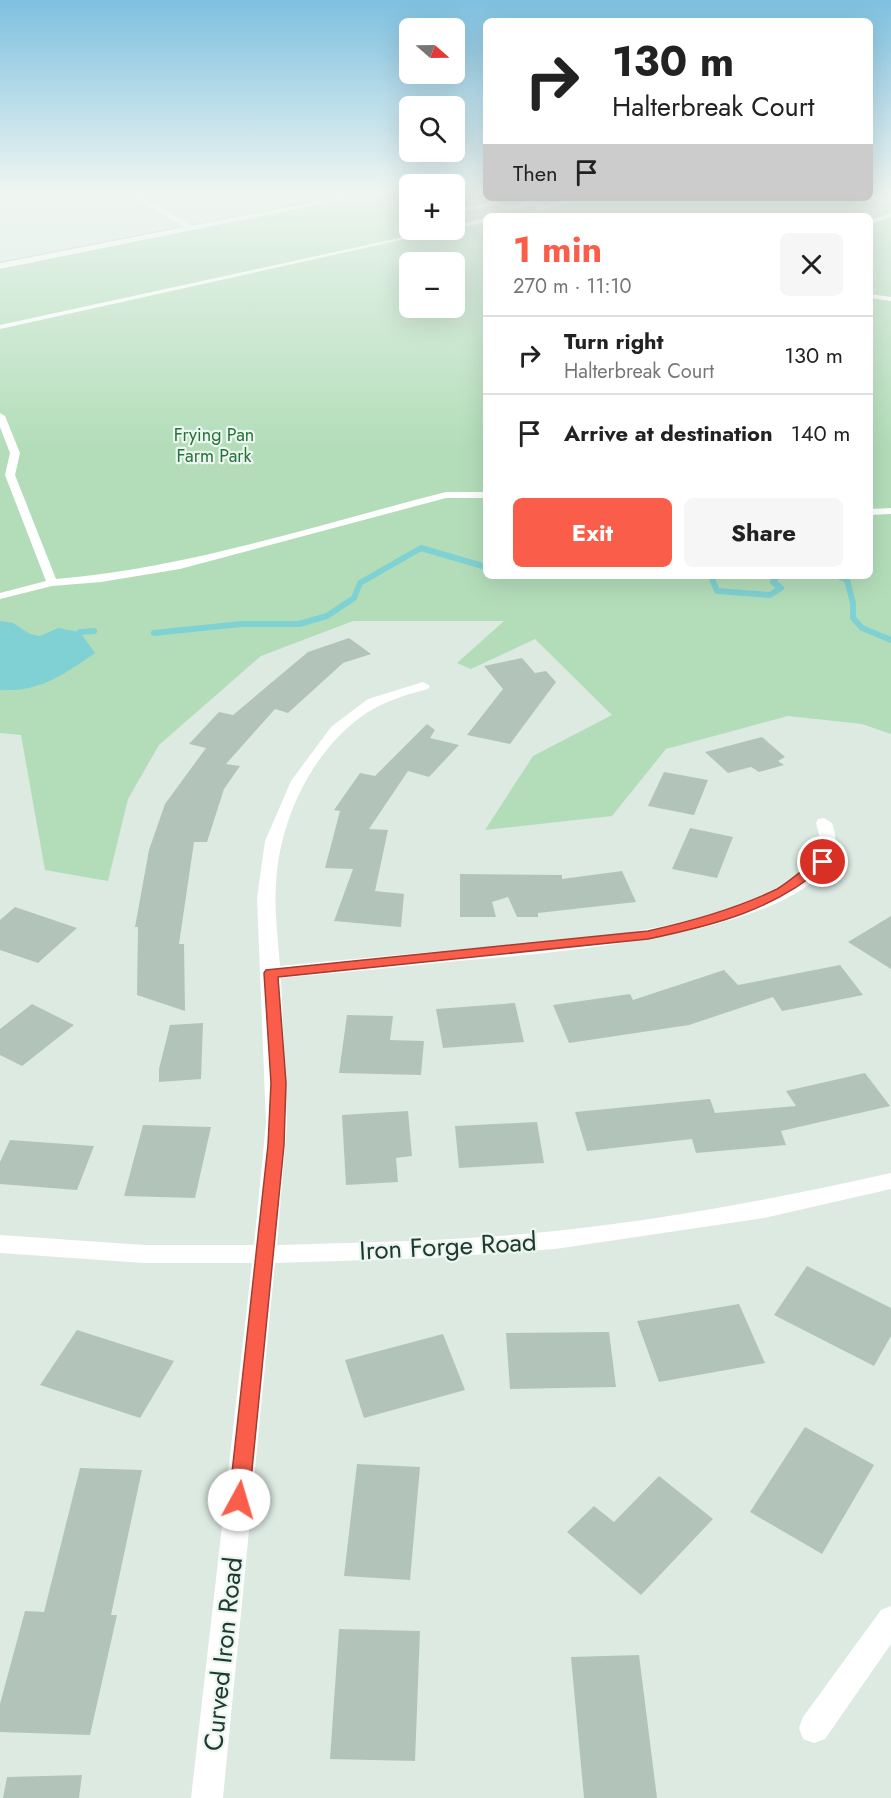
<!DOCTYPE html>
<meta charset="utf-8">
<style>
:root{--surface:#fff;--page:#f6f6f6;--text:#222;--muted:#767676;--line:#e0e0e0;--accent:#fa5e4a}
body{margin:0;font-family:Jost,sans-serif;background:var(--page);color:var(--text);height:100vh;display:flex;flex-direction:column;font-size:22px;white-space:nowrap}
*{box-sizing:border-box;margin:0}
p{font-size:20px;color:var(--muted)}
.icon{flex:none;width:33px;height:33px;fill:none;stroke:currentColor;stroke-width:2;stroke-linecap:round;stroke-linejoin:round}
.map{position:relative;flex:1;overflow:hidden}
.details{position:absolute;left:483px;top:213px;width:390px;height:366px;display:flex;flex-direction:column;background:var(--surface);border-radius:9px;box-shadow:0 6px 24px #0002}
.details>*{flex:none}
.top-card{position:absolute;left:483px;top:18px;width:390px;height:183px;border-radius:9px;box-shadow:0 6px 24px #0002;background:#fff;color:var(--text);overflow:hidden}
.needle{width:39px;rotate:110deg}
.tools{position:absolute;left:399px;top:18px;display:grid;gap:12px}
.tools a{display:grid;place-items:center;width:66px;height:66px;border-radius:9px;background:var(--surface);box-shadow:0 6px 24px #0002;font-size:30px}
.pin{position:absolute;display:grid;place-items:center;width:51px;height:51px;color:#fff;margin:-26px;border:3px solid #fff;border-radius:50%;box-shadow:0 2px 6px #0007}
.me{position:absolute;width:66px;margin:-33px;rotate:6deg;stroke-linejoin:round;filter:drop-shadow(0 0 4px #0008)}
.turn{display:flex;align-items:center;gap:21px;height:126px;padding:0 30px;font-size:27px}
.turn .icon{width:78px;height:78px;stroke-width:2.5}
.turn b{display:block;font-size:42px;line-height:51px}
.then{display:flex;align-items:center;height:57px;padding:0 30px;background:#0003;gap:12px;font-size:22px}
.round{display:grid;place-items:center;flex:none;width:63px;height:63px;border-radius:9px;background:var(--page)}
.overview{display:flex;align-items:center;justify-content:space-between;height:102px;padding:0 30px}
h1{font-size:36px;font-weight:700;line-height:45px;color:var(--accent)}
.action{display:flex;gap:12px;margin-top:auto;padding:12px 30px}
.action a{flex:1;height:69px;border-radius:9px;background:var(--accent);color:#fff;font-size:24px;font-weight:700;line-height:69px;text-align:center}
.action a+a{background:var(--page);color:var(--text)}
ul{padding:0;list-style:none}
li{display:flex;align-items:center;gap:18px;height:78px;padding:0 30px;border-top:2px solid var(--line)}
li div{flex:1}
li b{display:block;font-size:22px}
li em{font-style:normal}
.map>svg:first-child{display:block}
.green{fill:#b3ddb9;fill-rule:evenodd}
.water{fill:#80d1d3}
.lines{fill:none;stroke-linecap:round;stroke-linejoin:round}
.stream{stroke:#80d1d3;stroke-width:6}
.building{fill:#b2c4ba}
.secondary-casing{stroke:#afcabc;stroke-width:2}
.lane{fill:#fff;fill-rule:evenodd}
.street{fill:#fff;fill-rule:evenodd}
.secondary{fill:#fff;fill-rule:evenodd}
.route{fill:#fa5e4a;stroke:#a23d30;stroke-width:1.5}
.labels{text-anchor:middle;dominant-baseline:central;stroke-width:4.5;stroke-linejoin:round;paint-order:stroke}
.far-park-label{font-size:18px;fill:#267239;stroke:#ecf6f0}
.near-street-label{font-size:26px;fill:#1e392e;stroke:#ecf6f0}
</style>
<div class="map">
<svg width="891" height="1798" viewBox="0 0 891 1798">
<rect width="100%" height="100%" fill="#dceae2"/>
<path class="green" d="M380,194H409L410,230H454L455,194H486V198H870V194H891V734L862,724L788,716L666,749L612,816L485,830L533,756L612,715L535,639L471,669L457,663L504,621H353L261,656L159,745L128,799L108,881L45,870L21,735L0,733V270ZM486,216H870V576H486ZM410,262H454V308H410Z"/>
<path class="water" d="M0,621L13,623L30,634L40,636L58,628L80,632L95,653C65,674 38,693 0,690Z"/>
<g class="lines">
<path class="stream" d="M711,576L717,591L770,595L781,588L773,582L777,576
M838,576L847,580L853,603V618L862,628L891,640
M80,632L94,631
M154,633L241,624H299L327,616L354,598L360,583L421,548L486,567"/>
</g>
<path class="building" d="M349,638L371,654L343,663L288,713L275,709L226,764L240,766L224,789L207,842H194L179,944H184L185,1011L137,995L138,927H135L149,850L165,804L206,748L189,744L219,712L233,715L308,652Z
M522,658L535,673L546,671L556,682L510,744L467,735L503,689L484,666Z
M427,724L435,730L430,738L459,745L429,777L408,771L369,829L388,830L375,891L404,894L401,927L334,921L353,869L325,868L340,811L334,810L360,773L375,776Z
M762,737L785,757L778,761L784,765L759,772L751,767L728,773L705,752Z
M664,772L708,780L694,815L648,806Z
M690,828L733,837L717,878L672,869Z
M622,871L636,902L538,913V917H517L508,897L492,902L496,917H460V874L562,875V879Z
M15,907L77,928L38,963L0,950V920Z
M891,916V969L848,942Z
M840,965L863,995L782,1011L773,997L689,1025L569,1043L553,1005L630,994L633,1000L724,970L738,985Z
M515,1003L524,1042L443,1048L436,1009Z
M32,1004L74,1025L22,1066L0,1055V1029Z
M347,1015L393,1016L390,1040L424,1041L421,1075L339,1073Z
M203,1023L201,1079L159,1082V1069L170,1025Z
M865,1073L890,1106L781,1131L786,1145L696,1153L692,1139L587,1151L575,1112L710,1099L715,1113L796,1106L786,1091Z
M408,1111L412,1156L396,1158L398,1182L346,1185L342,1115Z
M537,1122L544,1163L459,1168L455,1126Z
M143,1125L211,1127L195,1198L124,1196Z
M10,1140L94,1146L77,1190L0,1184V1162Z
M807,1266L891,1308V1336L874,1366L774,1315Z
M739,1304L765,1363L659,1382L637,1321Z
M77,1330L174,1361L140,1418L40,1385Z
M609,1332L616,1387L510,1389L506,1333Z
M443,1334L465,1390L364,1418L345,1360Z
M805,1427L874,1465L822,1554L750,1512Z
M357,1464L420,1467L410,1580L344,1576Z
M80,1468L142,1470L111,1615H117L90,1735L0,1732V1704L25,1611L44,1612Z
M659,1476L713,1519L641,1595L567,1532L594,1506L614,1522Z
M339,1629L420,1631L415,1761L330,1759Z
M639,1655L657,1798H584L571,1657Z
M82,1775L79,1798H3L7,1777Z"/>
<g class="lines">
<defs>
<path id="secondary" d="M354,194H371L0,269V263Z"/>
</defs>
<use href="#secondary" class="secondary-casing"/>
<path class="lane" d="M287,194H296L320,204L315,205Z
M327,194H336L345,199L340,200Z
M870,195L891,199V203L868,198Z
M577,198H589L536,211L533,209L537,207L531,205L509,210L494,205L454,214V210L494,201L509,206L531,201L545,205Z
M891,213V217L870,224V220Z
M486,218V222L454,229V225Z
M436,230H446L0,329V325Z
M870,294L891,297V301L870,298Z
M0,413L5,416L20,453L15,475L56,579C190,568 316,525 446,492H486V498H446L180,569L101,582L52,586L0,599V593L46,581L5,475L10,453L0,427Z
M891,508V514L870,515V509Z"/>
<path class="street" d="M128,194H138L196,228L189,230Z
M423,682L430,686L428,689C406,695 384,701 365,714C312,750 279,821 276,884C274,911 278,939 280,966C342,960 404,954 466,949C569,939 677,937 772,890C787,883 806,873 816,858C823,848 819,834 816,823L818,819L824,818L832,823C873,935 521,955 457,961C398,967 340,973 281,978L287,1123L277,1245C369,1242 462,1241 555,1231C668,1219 780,1198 891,1173V1189L764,1218L555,1249L432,1258L275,1263L223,1798H191L252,1263H144L0,1253V1235L144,1245H254L266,1123L257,898L265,841L291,781L331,727L368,699Z
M891,1606V1644L825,1739L814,1743L803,1739L799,1728L803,1717L881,1610Z"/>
<use href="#secondary" class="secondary"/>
</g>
<linearGradient id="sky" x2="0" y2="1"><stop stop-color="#7ec0e0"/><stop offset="0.43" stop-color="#eff6f2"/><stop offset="1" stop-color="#eff6f2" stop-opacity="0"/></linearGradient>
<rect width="891" height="446" fill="url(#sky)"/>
<path class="route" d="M823,858L829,862L827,864C775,910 715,925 648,939L278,977L286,1083L284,1145L249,1500L246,1507L239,1510L232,1507L229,1500L268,1145L271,1083L264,973L266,970L648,931C693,921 736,909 777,889C791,881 811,861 823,858Z"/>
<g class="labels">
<g class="far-park-label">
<text x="214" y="435">Frying Pan<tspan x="214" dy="21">Farm Park</tspan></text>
</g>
<g class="near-street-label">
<text transform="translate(448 1246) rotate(-3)">Iron Forge Road</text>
<text transform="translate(223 1654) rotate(-84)">Curved Iron Road</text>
</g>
</g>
</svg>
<div class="tools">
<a><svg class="needle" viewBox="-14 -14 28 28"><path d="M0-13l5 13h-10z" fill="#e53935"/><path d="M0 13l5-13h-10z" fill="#767676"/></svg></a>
<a><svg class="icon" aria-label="search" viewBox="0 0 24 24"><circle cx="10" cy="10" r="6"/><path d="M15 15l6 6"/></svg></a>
<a>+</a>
<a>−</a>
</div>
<div class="pin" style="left:823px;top:862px;background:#d93025"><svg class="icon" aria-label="arrive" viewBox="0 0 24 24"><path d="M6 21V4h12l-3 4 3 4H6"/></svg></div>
<svg class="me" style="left:239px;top:1500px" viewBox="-20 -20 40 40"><circle r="19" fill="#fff"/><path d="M0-13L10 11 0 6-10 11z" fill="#fa5e4a"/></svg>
<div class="top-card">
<div class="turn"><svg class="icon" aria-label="right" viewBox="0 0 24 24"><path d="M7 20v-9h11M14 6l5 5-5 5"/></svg><div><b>130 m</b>Halterbreak Court</div></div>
<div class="then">Then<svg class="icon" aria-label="arrive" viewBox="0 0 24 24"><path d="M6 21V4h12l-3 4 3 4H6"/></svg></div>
</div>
<section class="details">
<div class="overview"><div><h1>1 min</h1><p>270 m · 11:10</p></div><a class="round"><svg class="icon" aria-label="close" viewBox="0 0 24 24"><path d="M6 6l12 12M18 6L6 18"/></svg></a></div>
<ul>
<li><svg class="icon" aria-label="right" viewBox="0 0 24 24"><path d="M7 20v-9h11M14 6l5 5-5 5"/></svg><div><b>Turn right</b><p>Halterbreak Court</p></div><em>130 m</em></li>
<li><svg class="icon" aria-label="arrive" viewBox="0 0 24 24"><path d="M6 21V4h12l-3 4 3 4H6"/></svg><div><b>Arrive at destination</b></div><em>140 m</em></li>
</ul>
<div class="action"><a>Exit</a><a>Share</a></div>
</section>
</div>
